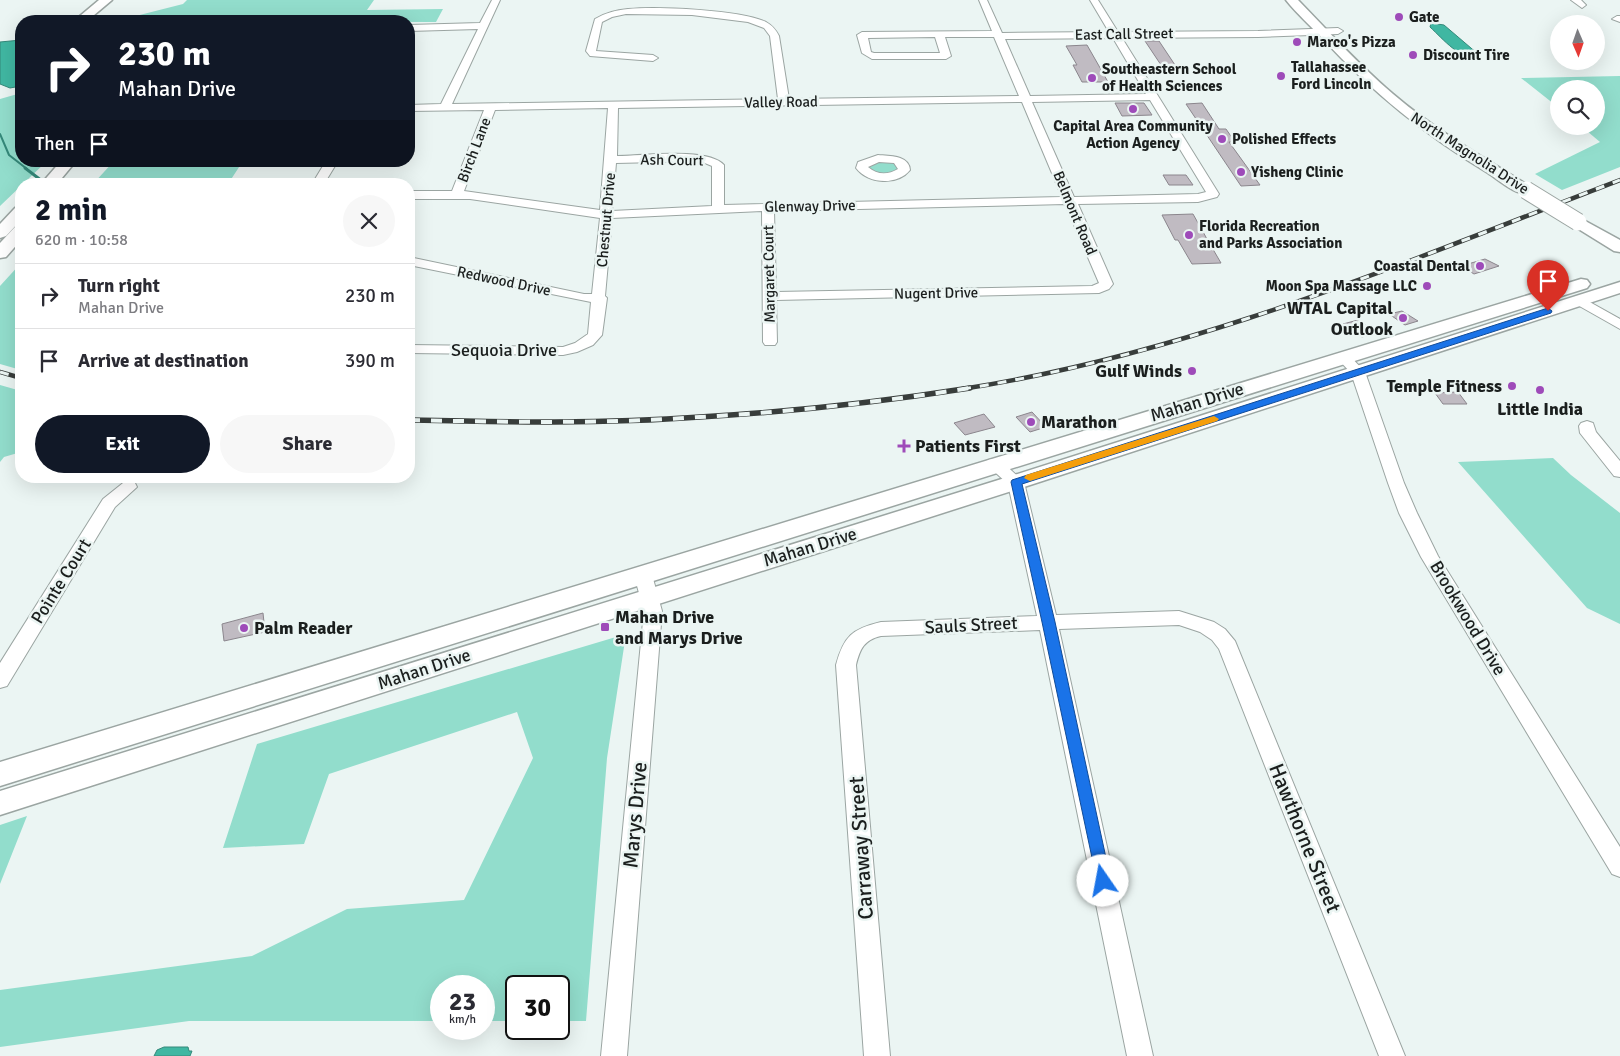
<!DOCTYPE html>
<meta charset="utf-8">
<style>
:root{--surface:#fff;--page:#f7f7f7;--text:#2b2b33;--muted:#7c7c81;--line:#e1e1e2;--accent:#111827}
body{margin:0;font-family:Signika,sans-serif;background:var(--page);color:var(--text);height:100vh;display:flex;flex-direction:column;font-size:19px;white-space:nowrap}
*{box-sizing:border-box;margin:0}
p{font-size:16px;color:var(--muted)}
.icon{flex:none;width:28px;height:28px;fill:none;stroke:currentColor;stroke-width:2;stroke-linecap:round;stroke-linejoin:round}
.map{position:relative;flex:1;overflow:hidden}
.sheet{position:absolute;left:15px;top:178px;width:400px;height:305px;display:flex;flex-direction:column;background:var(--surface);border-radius:20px;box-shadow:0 5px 20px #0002}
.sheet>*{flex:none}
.banner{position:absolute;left:15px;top:15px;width:400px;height:152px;border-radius:20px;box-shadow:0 5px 20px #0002;background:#111827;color:#fff;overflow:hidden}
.needle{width:32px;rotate:178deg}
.controls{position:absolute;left:1550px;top:15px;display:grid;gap:10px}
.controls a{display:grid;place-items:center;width:55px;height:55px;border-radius:50%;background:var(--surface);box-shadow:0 5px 20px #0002;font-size:25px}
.speed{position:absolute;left:430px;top:975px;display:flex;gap:10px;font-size:25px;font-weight:700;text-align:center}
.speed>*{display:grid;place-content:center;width:65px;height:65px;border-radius:50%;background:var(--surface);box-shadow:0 5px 20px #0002;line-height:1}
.speed small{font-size:12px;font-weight:400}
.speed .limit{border:2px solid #111;border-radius:8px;background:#fff;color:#111}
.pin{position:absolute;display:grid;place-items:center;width:42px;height:42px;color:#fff;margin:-51px -21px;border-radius:50% 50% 50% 0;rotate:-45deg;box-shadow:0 0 5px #0007}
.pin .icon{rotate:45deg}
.me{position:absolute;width:55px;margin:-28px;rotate:348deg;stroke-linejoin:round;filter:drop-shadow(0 0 4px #0008)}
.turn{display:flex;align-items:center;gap:18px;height:105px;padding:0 20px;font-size:22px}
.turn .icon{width:65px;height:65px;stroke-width:2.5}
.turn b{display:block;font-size:35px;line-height:42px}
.then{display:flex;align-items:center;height:48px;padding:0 20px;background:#0003;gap:10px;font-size:19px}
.round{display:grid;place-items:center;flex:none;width:52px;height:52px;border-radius:26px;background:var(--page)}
.headline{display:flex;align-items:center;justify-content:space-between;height:85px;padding:0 20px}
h1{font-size:30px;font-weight:700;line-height:38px;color:var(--accent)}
.action{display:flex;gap:10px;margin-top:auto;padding:10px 20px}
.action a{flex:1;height:58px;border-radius:30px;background:var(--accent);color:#fff;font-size:20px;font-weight:700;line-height:58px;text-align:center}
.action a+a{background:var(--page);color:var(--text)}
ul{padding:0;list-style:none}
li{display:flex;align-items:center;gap:15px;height:65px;padding:0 20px;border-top:1px solid var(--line)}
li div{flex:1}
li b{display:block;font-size:19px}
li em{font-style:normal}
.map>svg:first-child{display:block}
.green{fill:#92ddcc}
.water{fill:#40b7a2;stroke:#35897a}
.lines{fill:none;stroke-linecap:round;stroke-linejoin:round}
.stream-far1{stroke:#35897a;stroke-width:2}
.stream{stroke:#35897a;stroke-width:3}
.building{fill:#c0bbc2;stroke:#8b868d}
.minor-casing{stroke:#9ba5a2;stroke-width:2}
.major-casing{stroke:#9ba5a2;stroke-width:3}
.minor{fill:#fff;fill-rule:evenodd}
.major{fill:#fff;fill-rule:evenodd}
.rail-far1-casing{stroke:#383d3b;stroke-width:4.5}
.rail-casing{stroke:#383d3b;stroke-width:5.5}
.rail-far1{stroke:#ebf5f3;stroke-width:3;stroke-dasharray:9;stroke-linecap:butt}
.rail{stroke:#ebf5f3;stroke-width:4;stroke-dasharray:11;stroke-linecap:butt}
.major-bridge-casing{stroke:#9ba5a2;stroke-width:19;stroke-linecap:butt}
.major-bridge{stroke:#fff;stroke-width:17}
.route{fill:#1a73e8;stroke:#114b97}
.slow{fill:#f59e0b}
.poi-dot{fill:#9e4bb9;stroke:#ebf5f3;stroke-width:2}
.labels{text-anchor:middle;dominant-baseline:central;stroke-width:5;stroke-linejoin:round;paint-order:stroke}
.far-poi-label{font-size:15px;font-weight:bold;fill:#1b1f1e;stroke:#ebf5f3;text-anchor:start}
.far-street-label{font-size:15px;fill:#1b1f1e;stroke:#ebf5f3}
.poi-label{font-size:18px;font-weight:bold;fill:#1b1f1e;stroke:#ebf5f3;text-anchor:start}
.street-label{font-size:18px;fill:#1b1f1e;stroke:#ebf5f3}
.near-street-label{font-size:21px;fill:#1b1f1e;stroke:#ebf5f3}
</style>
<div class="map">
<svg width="1620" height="1056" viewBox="0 0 1620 1056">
<rect width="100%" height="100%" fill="#ebf5f3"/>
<path class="green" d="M187,0H374L367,10L443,9L436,22L116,21L183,4Z
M1620,76V167L1562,190L1535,174L1600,142L1581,126H1596V89H1559V108L1521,78Z
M21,93V161H47L0,206V99Z
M881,160L900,164L896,173L875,174L867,167Z
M114,161H243L228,184H93Z
M21,263V370L0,364V286Z
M0,385L21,391V452L4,457L0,462Z
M1553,458L1571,475L1620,513V624L1587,608L1458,462Z
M626,634L607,758L586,1021H559V986H516V1021H484V986H441V1021H189L0,1047V990L252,956L347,909L464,900L533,758L517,712L329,774L304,844L223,848L257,744Z
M27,816L0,884V825Z"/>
<path class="water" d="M1431,23L1444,25L1478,54L1480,59C1459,59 1444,40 1430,27Z
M21,40V86L10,88L0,84V42Z
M164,1047H188L189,1051H192L190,1056H154L157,1050Z"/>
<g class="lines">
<path class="stream-far1" d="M0,134L9,155L27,169"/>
<path class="stream" d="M25,168L46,184"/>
</g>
<path class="building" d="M1145,41H1159L1175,65H1161Z
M1087,45L1103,73L1108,82H1082L1073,65H1077L1066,46Z
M1115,103H1144L1152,115L1122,116Z
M1202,103L1219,129H1226L1235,142H1229L1260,185L1241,186L1186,104Z
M1163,175H1186L1193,185H1169Z
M1193,214L1207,239L1221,263L1192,264L1178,240H1175L1162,215Z
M1485,259L1499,266L1474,274L1461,266Z
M1402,311L1418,321L1405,325L1389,314Z
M1358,320L1377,333L1362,337L1343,324Z
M1458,392L1467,404H1443L1435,393Z
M1032,412L1046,427L1030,432L1016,417Z
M984,414L995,427L965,435L954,423Z
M263,613L265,632L224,641L222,624Z"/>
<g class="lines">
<defs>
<path id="minor" d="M492,0H500L452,104L778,99L770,36L764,28L748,22L692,15L626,14L612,17L602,22L596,51L653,55L658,58L653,61L590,56L586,51L595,19C605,13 616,10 628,9C657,6 741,10 766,22C773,26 776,30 779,36L789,99L1019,96L994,37H945L951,56L946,59H872L862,53L857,35L862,32L992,31L979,0H987L1002,33L1109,32L1090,0H1098L1118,32L1258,31L1338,28L1343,31L1338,34L1258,37L1122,38L1219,194L1217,197L1198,202L1078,204L1113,284L1109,289L1099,293L776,300L777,342L775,345H765L763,342L762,211L612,218L605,296L607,298L602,335L593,345L577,352L563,355L409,353V345L563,347L575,343L588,334L591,302L409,265V257L584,294H592L600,218L470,199H409V191H452L484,110L409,111V105L441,104L478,29L409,31V25L480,23ZM935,37L940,53H874L871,52L868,38ZM1113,38L1146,94L1030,96L1005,39ZM1150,100L1206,192L1198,194L1074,197L1032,102ZM1022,102L1062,197L724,205V165C708,147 641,156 617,156L618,108ZM608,108L600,210L464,191L495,110ZM700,161L712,166V206L612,211L616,163ZM1065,204L1099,283L1092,286L776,292L774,211Z
M1571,0H1581L1586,5L1582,8Z
M1617,16H1620V22L1612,19Z
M878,155C889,156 909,155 910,170C897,186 868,184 856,168L858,162ZM879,162L894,163L898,169C888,175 877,175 868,167Z
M326,161H338L324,184H312Z
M1579,296L1620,319V329L1574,303L1572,300Z
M1343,353L1348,354L1365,372L1404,483L1417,513L1438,556L1620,847V877L1612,874L1421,557L1399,513L1388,483L1351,373L1336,357L1338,354Z
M1587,421L1593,423L1596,432L1620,461V477L1614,476L1580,433L1579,426L1581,423Z
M994,459L1000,460L1024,482L1056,615L1179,611L1214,622L1225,629L1235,641L1405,1056H1379L1219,649L1212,640L1200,632L1179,625L1059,629L1153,1056H1127L1040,630L881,636C864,640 860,649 856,665L890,1056H864L836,665C844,636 852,629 881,622L1037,616L1008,484L986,464L988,460Z
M129,481L135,483L137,487L115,507L7,686L0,688V663L103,499L123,483Z
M643,568L649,570L652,575L662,611L627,1056H601L644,611L634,575L637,570Z"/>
<path id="major" d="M99,0H112L87,21H74Z
M1286,0H1298C1329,32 1359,65 1393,94C1435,130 1484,158 1531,187L1534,190L1531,193C1517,197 1500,181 1488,173C1425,135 1373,93 1323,39C1311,26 1297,14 1286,0Z
M61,161H76L57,184H41Z
M21,206V220L6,236L0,238V224L15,208Z
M1578,217L1620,240V252L1614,251L1572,225L1570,222L1572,219Z
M21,225V240L6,257L0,258V243L15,227Z
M1581,279L1587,280L1590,284L1587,288L0,786V762Z
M1620,282V293L1024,487L0,815V791L1008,477Z"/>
</defs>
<use href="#minor" class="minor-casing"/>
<use href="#major" class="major-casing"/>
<use href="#minor" class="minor"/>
<use href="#major" class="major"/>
<defs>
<path id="rail-far1" d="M0,372L21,378
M962,389C1191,354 1405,262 1620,180"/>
<path id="rail" d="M409,420C506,422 603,424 700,417C790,412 880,402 970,388"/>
</defs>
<use href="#rail-far1" class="rail-far1-casing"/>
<use href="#rail" class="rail-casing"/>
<use href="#rail-far1" class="rail-far1"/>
<use href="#rail" class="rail"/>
<defs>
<path id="major-bridge" d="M1526,190L1578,222"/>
</defs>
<use href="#major-bridge" class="major-bridge-casing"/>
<use href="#major-bridge" class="major-bridge"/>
</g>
<path class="route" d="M1548,308L1552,311L1551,313L1022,484L1055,622L1111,881L1108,886L1103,888L1098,886L1042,622L1011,482L1012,480Z"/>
<path class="slow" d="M1214,416L1219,419L1217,421L1033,480L1030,481L1024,478L1026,475Z"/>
<g class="poi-dot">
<circle cx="1399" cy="17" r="5"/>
<circle cx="1297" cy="42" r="5"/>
<circle cx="1413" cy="55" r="5"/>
<circle cx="1281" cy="76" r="5"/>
<circle cx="1092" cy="78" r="5"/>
<circle cx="1133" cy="109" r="5"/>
<circle cx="1222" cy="139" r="5"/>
<circle cx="1241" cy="172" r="5"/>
<circle cx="1189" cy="235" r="5"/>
<circle cx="1480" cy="266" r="5"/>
<circle cx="1427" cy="286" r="5"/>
<circle cx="1403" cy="318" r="5"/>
<circle cx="1192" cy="371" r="5"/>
<circle cx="1512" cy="386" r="5"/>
<circle cx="1540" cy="390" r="5"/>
<circle cx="1031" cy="422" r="5"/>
<path d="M901.5 438.5h5v5h5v5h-5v5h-5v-5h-5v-5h5z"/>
<rect x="600" y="622" width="10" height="10" rx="2.5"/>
<circle cx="244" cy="628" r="5"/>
</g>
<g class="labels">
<g class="far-poi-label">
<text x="1409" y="17">Gate</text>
<text x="1307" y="42">Marco's Pizza</text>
<text x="1423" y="55">Discount Tire</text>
<text x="1291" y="67">Tallahassee<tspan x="1291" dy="17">Ford Lincoln</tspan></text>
<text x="1102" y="69">Southeastern School<tspan x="1102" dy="17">of Health Sciences</tspan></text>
<text x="1133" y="126" text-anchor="middle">Capital Area Community<tspan x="1133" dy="17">Action Agency</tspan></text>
<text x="1232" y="139">Polished Effects</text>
<text x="1251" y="172">Yisheng Clinic</text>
<text x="1199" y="226">Florida Recreation<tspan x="1199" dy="17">and Parks Association</tspan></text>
<text x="1470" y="266" text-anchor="end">Coastal Dental</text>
<text x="1417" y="286" text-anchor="end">Moon Spa Massage LLC</text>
</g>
<g class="far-street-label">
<text transform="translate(1124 34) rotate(-1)">East Call Street</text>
<text transform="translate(781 102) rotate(-1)">Valley Road</text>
<text transform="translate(474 150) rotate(-69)">Birch Lane</text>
<text transform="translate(1470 153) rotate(33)">North Magnolia Drive</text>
<text transform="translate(672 160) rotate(1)">Ash Court</text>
<text transform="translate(810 206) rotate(-1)">Glenway Drive</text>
<text transform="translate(1075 213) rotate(67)">Belmont Road</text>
<text transform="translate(606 220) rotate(-85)">Chestnut Drive</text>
<text transform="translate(769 274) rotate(-91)">Margaret Court</text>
<text transform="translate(504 281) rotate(12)">Redwood Drive</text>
<text transform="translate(936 293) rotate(-1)">Nugent Drive</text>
</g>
<g class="poi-label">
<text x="1393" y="308" text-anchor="end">WTAL Capital<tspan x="1393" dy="21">Outlook</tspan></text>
<text x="1182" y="371" text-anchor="end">Gulf Winds</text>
<text x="1502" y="386" text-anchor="end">Temple Fitness</text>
<text x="1540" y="409" text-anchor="middle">Little India</text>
<text x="1041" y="422">Marathon</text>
<text x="915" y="446">Patients First</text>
<text x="615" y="617">Mahan Drive<tspan x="615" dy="21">and Marys Drive</tspan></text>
<text x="254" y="628">Palm Reader</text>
</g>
<g class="street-label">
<text x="504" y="350">Sequoia Drive</text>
<text transform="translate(1197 402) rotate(-17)">Mahan Drive</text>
<text transform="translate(810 547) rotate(-17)">Mahan Drive</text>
<text transform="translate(61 581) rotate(-58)">Pointe Court</text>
<text transform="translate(1468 618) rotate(59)">Brookwood Drive</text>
<text transform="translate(971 625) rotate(-3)">Sauls Street</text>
<text transform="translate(424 669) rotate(-18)">Mahan Drive</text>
</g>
<g class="near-street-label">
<text transform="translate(635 815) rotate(-85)">Marys Drive</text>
<text transform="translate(1305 838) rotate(68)">Hawthorne Street</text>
<text transform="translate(861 848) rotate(-94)">Carraway Street</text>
</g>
</g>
</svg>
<div class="controls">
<a><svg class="needle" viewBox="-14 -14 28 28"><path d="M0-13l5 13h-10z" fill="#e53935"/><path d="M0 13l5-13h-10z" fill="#7c7c81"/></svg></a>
<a><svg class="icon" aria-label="search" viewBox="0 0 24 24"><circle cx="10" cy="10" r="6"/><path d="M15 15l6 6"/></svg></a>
</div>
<div class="speed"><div>23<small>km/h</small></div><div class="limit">30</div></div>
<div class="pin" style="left:1548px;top:311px;background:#d93025"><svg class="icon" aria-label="arrive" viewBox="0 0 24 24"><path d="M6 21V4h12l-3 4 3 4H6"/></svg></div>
<svg class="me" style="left:1103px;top:881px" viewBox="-20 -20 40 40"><circle r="19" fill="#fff"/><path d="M0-13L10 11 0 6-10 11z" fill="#1a73e8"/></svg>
<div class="banner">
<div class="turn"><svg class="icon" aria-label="right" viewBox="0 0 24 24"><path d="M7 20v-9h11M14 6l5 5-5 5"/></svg><div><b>230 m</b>Mahan Drive</div></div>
<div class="then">Then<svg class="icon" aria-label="arrive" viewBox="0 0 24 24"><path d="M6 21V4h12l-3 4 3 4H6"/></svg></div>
</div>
<section class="sheet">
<div class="headline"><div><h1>2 min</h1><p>620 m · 10:58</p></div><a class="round"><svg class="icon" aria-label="close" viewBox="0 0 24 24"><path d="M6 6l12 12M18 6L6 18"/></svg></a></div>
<ul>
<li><svg class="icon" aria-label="right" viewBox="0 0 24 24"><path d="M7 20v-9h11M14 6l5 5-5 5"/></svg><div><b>Turn right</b><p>Mahan Drive</p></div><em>230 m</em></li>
<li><svg class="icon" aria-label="arrive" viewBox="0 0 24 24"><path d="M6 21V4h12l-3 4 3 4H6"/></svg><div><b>Arrive at destination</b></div><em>390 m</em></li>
</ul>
<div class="action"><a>Exit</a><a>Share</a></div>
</section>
</div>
